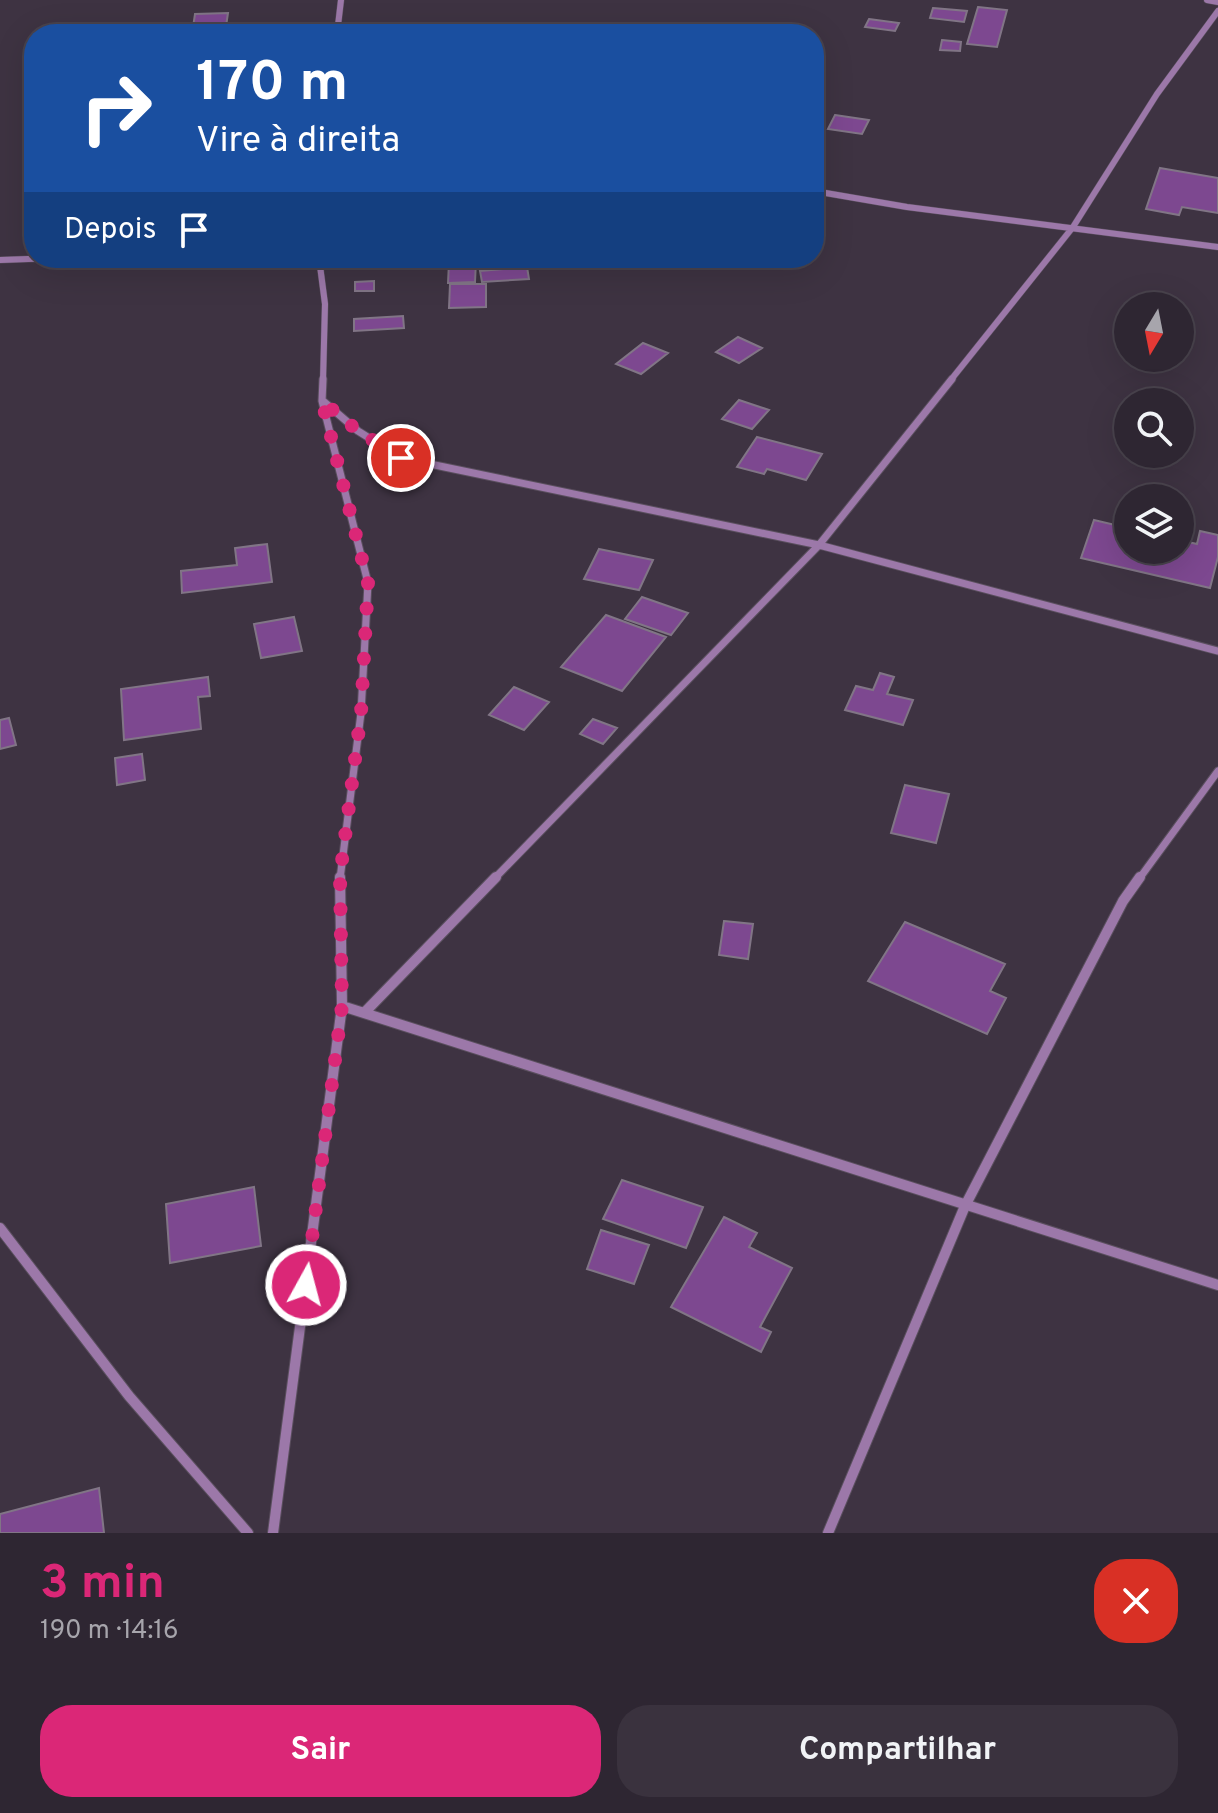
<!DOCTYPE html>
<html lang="pt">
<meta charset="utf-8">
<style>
:root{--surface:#2e2632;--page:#3a323e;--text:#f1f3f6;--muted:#a7a5ac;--line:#49434d;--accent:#db2777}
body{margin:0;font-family:Overpass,sans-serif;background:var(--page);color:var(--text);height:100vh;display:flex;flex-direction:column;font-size:30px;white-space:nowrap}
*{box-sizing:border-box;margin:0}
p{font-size:26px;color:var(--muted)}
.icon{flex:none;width:44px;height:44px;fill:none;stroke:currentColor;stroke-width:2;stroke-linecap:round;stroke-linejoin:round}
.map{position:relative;height:1533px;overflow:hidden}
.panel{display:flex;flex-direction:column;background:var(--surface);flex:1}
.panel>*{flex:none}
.guide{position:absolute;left:24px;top:24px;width:800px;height:244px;border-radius:32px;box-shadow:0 8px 32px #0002,0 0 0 2px var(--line);background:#1a4fa0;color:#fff;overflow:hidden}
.needle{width:52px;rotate:190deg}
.fabs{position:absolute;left:1114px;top:292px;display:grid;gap:16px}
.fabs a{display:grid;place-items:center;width:80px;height:80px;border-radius:50%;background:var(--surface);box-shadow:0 8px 32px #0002,0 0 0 2px var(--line);font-size:40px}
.pin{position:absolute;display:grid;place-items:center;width:68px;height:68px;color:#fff;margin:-34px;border:4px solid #fff;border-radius:50%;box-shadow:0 2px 8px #0007}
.me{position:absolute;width:88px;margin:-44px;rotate:7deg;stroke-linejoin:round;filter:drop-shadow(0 0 6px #0008)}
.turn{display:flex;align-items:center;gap:28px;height:168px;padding:0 40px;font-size:36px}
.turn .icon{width:104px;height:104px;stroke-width:2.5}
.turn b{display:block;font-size:56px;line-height:68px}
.then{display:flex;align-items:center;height:76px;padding:0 40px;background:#0003;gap:16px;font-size:30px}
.round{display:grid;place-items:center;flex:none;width:84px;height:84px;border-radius:32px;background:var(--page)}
.overview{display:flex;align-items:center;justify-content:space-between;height:136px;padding:0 40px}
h1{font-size:48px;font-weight:700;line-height:60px;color:var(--accent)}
.cta{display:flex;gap:16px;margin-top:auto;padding:16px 40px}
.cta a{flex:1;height:92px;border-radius:32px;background:var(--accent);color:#fff;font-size:32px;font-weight:700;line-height:92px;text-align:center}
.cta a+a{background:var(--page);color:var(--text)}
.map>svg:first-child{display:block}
.building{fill:#7d4890;stroke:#817586;stroke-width:2}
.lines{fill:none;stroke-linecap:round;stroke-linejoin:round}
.street-far2-casing{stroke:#5a4f5e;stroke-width:7}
.street-far1-casing{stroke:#5a4f5e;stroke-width:9}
.street-casing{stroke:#5a4f5e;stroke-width:12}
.street-far2{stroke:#9c78a9;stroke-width:6}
.street-far1{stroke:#9c78a9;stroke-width:7}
.street{stroke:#9c78a9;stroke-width:10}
.route{stroke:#db2777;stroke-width:14;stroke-dasharray:0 25.2}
</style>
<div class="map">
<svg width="1218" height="1533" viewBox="0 0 1218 1533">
<rect width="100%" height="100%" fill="#3e3342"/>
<path class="building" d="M978,7L1007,10L997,47L967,44Z
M933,8L967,11L964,22L930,18Z
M228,13L225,33L192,34L195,14Z
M869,19L899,23L895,31L865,27Z
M942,40L961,42L960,51L940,50Z
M835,115L869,120L862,134L828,129Z
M1160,168L1218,178V213L1182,207L1179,215L1146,209Z
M476,261L475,282L448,283L449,262Z
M527,267L529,279L482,282L480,271Z
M374,281V291H355V282Z
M450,284H486V307L449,308Z
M403,316L404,328L354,331V319Z
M738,337L762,348L739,363L716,352Z
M643,343L668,353L641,374L616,364Z
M739,400L769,410L752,429L722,419Z
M757,437L822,454L806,480L767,469L764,474L737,467Z
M1094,520L1128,528V550H1180V540L1197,544L1200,531L1218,535V557L1210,588L1081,558Z
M267,544L272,582L182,593L181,571L237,565L235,548Z
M599,549L653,560L639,590L584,579Z
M642,597L688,613L671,635L625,619Z
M606,615L666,637L622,691L561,667Z
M294,617L302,651L261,658L254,624Z
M880,673L894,677L887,694L913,700L903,725L845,710L856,686L873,690Z
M208,677L210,696L198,697L201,729L124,740L121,689Z
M514,687L549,702L524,730L489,715Z
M9,718L16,745L0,749V720Z
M593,719L617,728L603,744L580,734Z
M142,754L145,780L117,785L115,758Z
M905,785L949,794L936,843L891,833Z
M724,921L753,924L748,959L719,955Z
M905,922L1005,964L990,991L1006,998L987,1034L868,981Z
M622,1180L703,1207L686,1248L603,1219Z
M254,1187L261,1246L170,1263L166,1204Z
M724,1217L757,1233L749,1247L792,1268L760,1327L771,1332L761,1352L671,1307Z
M601,1230L649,1245L634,1284L587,1269Z
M99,1488L104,1533H0V1514Z"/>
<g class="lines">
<defs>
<path id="street-far2" d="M1207,0L1218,2
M337,34L341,0
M814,191L907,207L1218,247
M319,258L325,304L323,381
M0,260L57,258
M950,381L1073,227L1157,94L1218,11"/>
<path id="street-far1" d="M323,379L322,401L368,583L361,713L340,879
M323,401L358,431L401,458L819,545L1218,651
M494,879L819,545L952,379
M1139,879L1218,771"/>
<path id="street" d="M342,1006L1218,1285
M364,1013L496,877
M0,1228L129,1396L248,1533
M273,1533L342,1006L340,877
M828,1533L965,1206L1123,901L1140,877"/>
</defs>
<use href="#street-far2" class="street-far2-casing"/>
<use href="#street-far1" class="street-far1-casing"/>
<use href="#street" class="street-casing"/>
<use href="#street-far2" class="street-far2"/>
<use href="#street-far1" class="street-far1"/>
<use href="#street" class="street"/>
</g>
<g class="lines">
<path class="route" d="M306,1285L342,1006L340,876L361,713L368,583L322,401L358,431L401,458"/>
</g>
</svg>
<div class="fabs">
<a><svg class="needle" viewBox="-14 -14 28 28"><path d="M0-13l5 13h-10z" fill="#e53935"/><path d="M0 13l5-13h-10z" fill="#a7a5ac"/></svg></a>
<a><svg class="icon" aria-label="search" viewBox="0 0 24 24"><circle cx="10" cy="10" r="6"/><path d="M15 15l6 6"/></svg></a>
<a><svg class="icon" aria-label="layers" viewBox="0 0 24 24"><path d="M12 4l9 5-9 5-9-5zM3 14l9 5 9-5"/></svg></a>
</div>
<div class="pin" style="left:401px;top:458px;background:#d93025"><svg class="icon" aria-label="arrive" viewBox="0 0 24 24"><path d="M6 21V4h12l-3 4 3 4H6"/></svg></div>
<svg class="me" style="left:306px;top:1285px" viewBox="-20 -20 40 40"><circle r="17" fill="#db2777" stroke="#fff" stroke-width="3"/><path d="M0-11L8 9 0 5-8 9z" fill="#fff"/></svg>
<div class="guide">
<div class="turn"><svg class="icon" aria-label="right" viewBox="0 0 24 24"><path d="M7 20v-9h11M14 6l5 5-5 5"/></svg><div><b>170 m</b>Vire à direita</div></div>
<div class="then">Depois<svg class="icon" aria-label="arrive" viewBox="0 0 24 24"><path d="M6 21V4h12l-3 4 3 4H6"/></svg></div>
</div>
</div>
<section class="panel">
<div class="overview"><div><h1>3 min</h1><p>190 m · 14:16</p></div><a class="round" style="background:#d93025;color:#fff"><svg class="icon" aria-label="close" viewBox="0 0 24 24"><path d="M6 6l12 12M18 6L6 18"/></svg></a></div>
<div class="cta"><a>Sair</a><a>Compartilhar</a></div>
</section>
